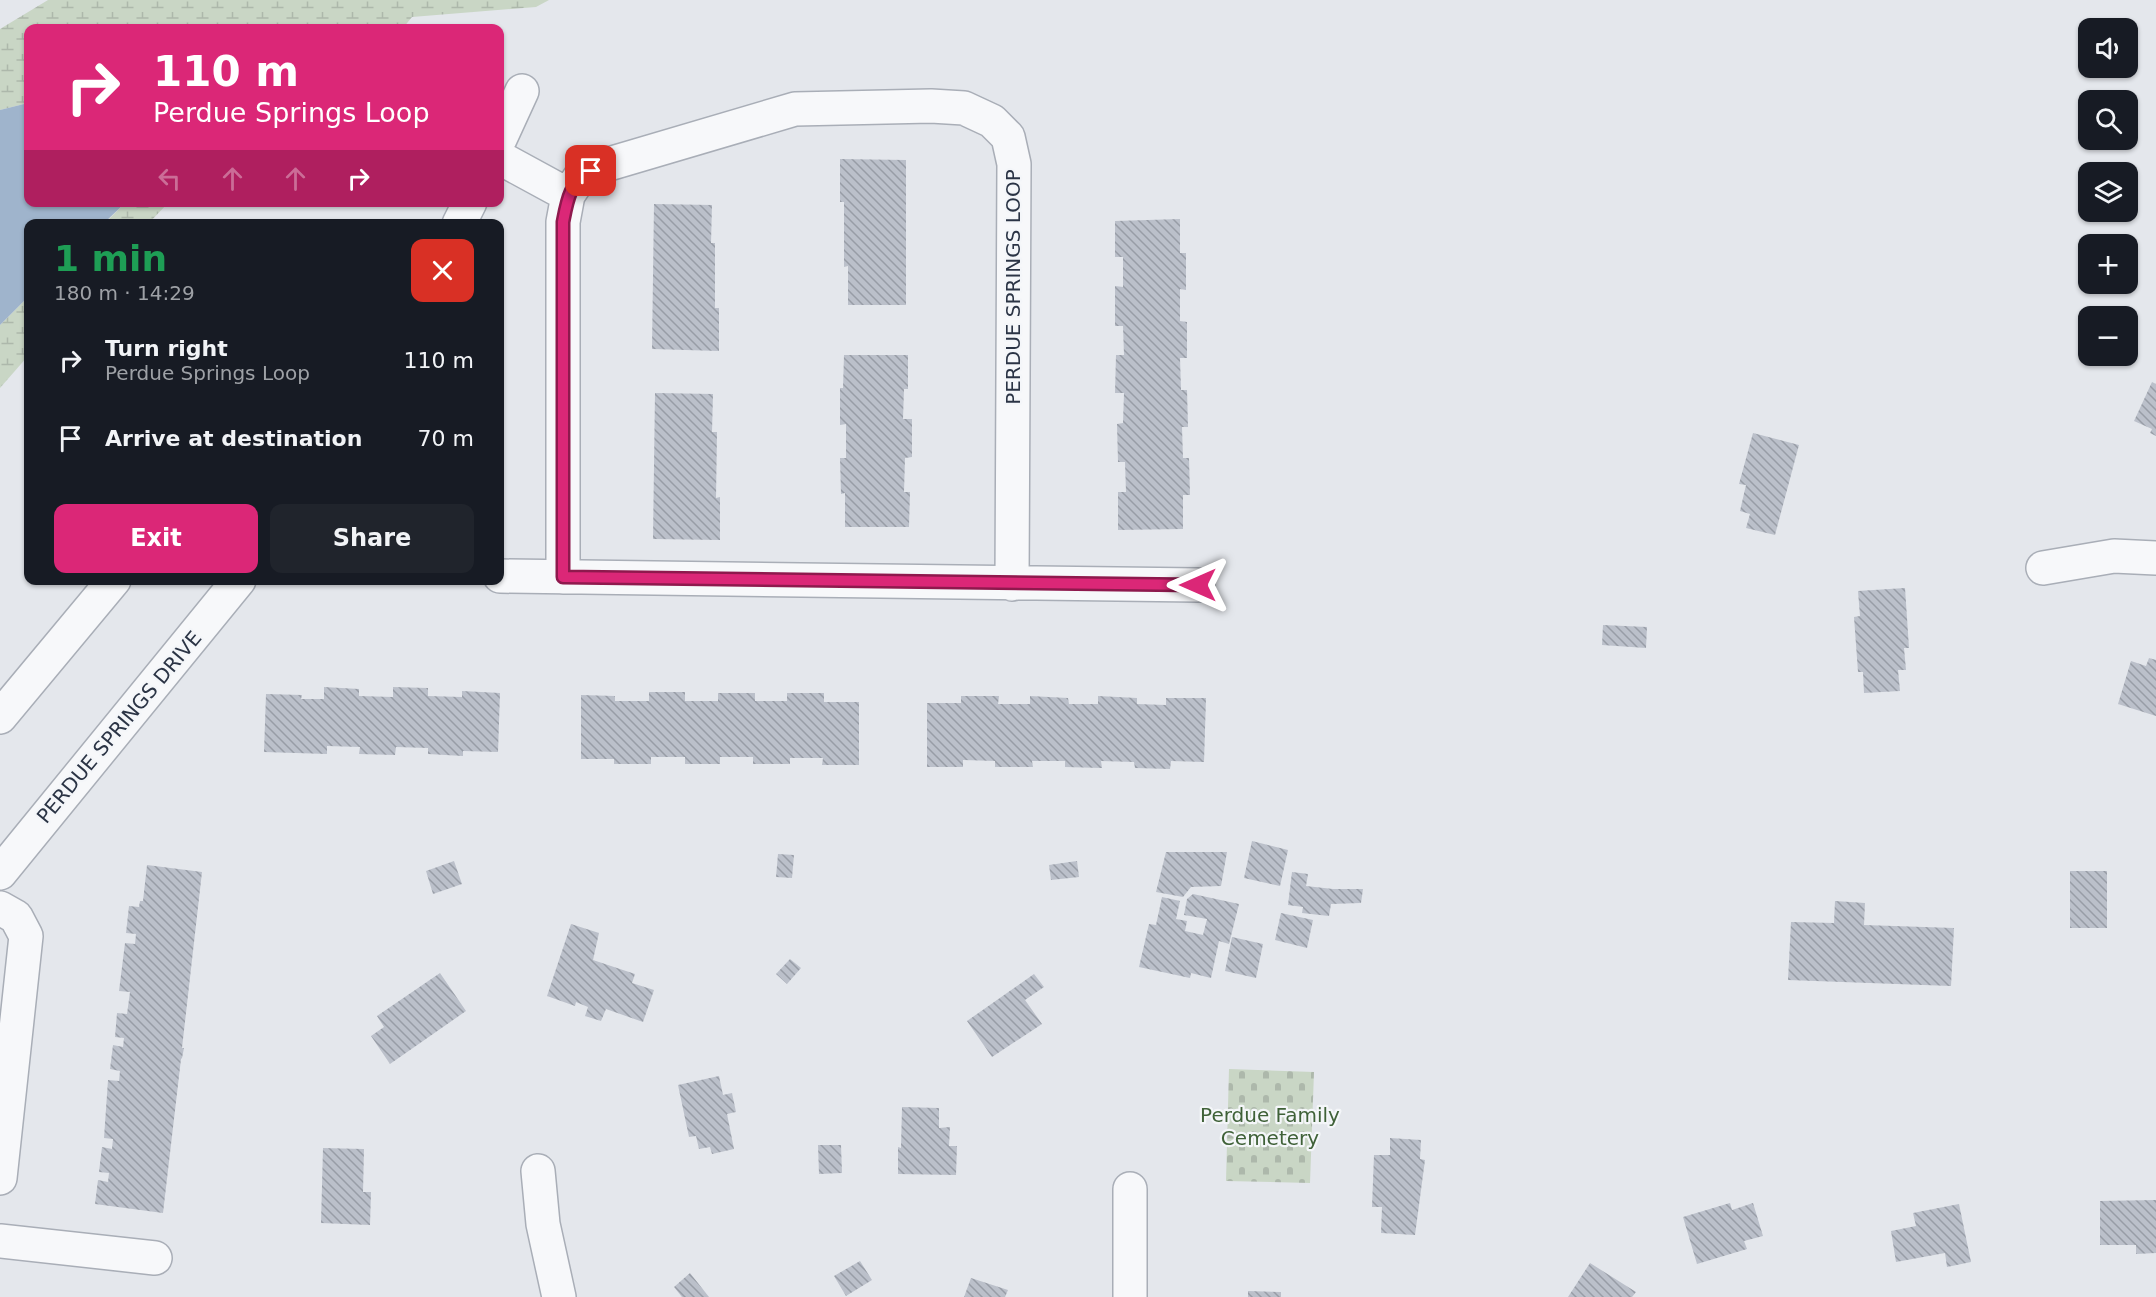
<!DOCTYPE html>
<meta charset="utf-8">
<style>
:root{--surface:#171b24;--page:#20242c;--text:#f1f3f6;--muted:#9ea1a6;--accent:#db2777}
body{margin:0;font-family:"DejaVu Sans",sans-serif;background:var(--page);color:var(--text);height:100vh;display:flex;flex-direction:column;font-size:22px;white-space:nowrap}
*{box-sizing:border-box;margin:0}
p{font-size:20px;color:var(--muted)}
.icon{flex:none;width:33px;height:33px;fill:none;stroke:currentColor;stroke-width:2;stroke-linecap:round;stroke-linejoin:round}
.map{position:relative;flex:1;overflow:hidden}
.drawer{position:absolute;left:24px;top:219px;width:480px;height:366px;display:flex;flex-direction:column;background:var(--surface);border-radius:12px;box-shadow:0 2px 4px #0004}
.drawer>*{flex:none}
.hud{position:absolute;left:24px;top:24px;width:480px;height:183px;border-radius:12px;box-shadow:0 2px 4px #0004;background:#db2777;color:#fff;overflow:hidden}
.tools{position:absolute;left:2078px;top:18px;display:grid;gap:12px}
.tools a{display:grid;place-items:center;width:60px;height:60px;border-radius:12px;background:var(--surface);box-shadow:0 2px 4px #0004;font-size:30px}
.pin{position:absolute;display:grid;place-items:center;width:51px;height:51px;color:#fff;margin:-26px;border-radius:12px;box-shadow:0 3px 9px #0006}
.me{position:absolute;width:66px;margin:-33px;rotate:270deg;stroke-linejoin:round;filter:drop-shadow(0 0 4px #0008)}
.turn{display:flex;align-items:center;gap:21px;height:126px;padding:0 30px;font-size:27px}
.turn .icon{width:78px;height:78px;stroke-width:2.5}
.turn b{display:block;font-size:42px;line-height:51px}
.lanes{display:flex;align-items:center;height:57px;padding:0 30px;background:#0003;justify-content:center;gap:30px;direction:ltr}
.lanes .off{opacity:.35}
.round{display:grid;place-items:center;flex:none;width:63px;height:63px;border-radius:12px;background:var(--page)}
.overview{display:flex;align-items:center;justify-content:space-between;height:102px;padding:0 30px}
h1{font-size:36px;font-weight:600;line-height:45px;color:#1e9e55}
.button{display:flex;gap:12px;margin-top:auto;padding:12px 30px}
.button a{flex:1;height:69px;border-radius:12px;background:var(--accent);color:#fff;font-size:24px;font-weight:600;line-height:69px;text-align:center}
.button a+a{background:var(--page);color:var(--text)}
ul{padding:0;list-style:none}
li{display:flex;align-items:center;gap:18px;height:78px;padding:0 30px}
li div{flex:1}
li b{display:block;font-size:22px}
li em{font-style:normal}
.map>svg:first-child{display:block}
.wetland{fill:url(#wetland-marsh)}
.cemetery{fill:url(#cemetery-stones)}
.water{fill:#9fb4cc}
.building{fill:url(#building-back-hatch)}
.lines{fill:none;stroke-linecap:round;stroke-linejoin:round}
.street-casing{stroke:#a9aeb7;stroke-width:36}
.street{stroke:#f7f8fa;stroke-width:33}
.route-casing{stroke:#8e194d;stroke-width:15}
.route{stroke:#db2777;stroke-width:10}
.labels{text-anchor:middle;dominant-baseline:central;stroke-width:4.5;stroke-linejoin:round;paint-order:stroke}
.street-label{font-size:20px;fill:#2b3445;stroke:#f4f6f9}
.park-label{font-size:20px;fill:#3f6138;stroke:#f4f6f9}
</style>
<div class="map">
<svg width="2156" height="1297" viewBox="0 0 2156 1297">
<defs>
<pattern id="wetland-marsh" width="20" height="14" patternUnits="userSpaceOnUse" patternTransform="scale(1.5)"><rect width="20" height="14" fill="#c9d6c5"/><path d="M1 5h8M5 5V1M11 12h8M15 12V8" fill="none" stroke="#adb8ab"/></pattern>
<pattern id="cemetery-stones" width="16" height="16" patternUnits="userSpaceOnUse" patternTransform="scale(1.5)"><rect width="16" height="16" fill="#c9d6c5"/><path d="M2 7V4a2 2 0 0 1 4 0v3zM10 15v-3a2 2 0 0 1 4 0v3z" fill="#adb8ab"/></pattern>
<pattern id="building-back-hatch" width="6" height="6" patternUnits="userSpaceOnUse" patternTransform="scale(1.5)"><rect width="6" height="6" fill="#bbc0ca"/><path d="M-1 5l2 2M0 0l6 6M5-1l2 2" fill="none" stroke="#989da6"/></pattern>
</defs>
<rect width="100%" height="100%" fill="#e4e7ec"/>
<path class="wetland" d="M48,0H549L536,7L412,17L403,28H28V103L0,110V29Z
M125,203H168L149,223L104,224Z
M28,297V356L0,388V325Z"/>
<path class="cemetery" d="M1229,1069L1314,1072L1310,1183L1226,1181Z"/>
<path class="water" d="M28,103V202L125,203L104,223L28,224V297L0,325V110Z"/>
<path class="building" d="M840,159L906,160V305H848V266L844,267V202H840Z
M654,204L712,205L711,243H715V308H719V351L652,349Z
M1180,219V253H1186V290L1180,289V321L1187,322V358H1180L1181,390H1187L1188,427H1182L1183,458H1189L1190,495H1183V529L1118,530V492H1126L1125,462H1118L1117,424L1123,423L1124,393H1115L1116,355H1124L1123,326H1115V286L1123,287V257H1115V221Z
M844,355H908V389H904L903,419H912V457L905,458L904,492H910L909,527H845V493L841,494L840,458H846V424L840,425V388H843Z
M2152,382L2156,384V436L2150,433L2152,429L2134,421Z
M655,393L713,394L712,432H717L716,498L720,497V540L653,539Z
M1753,433L1799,445L1775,535L1746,528L1750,514L1740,511L1746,485L1739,484Z
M1905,588L1909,648H1904L1906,670H1898L1900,691L1864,693L1863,672H1858L1854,617L1860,616L1858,591Z
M1603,625L1647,627L1646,648L1602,645Z
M2149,658L2156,660V716L2118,704L2131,661L2146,666Z
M324,687L359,689V696L393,697V687L428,688V696L462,697V691L500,693L498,752L463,751V756L428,754V748L396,747L395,755L359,754L360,747L327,746V754L264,752L266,694L302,695L301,699H324Z
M649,692H685V701H718V693H755V701H787V693H824V702H859V765H822L823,758H790V764H753V757H720V764H685V757H651V764H614V759H581V695L615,696V701H649Z
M961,696H999L998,704H1030V696L1068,698L1069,704H1098V696L1137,698V704L1166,705V698H1206L1204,762L1171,761L1170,769L1135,768L1134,762L1101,761L1102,768L1065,767V761H1032L1033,767H995V761L963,760V767H927V703H961Z
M1252,841L1288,850L1280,886L1244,878Z
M1166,852H1227L1221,886L1191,887L1183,897L1156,892Z
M778,854L794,855L792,878L776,877Z
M454,861L462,884L433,894L426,871Z
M1077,861L1079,877L1051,880L1049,865Z
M147,865L202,872L182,1048H184L182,1058L181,1059L163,1213L95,1204L98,1180L108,1182L109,1173L99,1172L102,1147L112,1149L113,1139L104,1138L108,1080L119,1081L120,1071L110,1069L113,1045L123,1047L124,1038L115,1037L117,1013L127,1014L130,992L119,991L125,943L135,944L136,934L126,933L129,906L139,907L140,901H143Z
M2070,871H2107V928H2070Z
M1292,872L1308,874L1306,886L1333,889H1363L1361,903L1331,904L1329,916L1302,913L1303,907L1288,905Z
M1193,894L1239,904L1229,944L1219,941L1211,978L1191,973L1190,978L1139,967L1149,924L1156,925L1162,897L1180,901L1176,919L1187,921L1185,931L1203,935L1207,919L1184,915L1187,899Z
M1835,901L1865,903L1864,925L1954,928L1951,986L1788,980L1791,922L1834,923Z
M1281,913L1313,920L1307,948L1275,940Z
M571,924L599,933L593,960L635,974L632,983L654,990L643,1022L606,1009L601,1021L585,1016L588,1007L576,1002L575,1006L547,996Z
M1232,937L1263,944L1256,978L1225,971Z
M790,959L801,968L787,984L776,974Z
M440,973L466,1011L390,1064L371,1036L384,1027L377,1016Z
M1034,974L1044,987L1025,1000L1042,1024L992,1057L967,1021Z
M719,1076L723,1095L732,1093L736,1112L727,1114L734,1149L712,1154L710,1147L699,1149L696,1136L689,1137L678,1085Z
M902,1107L939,1108V1128L950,1127L949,1146H957L956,1175L898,1174V1147L901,1148Z
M1390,1138L1421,1140L1420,1159L1425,1160L1415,1235L1381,1233L1382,1207H1372L1374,1155H1390Z
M818,1145H841L842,1173L819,1174Z
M323,1148L364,1149L363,1192H371L370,1225L321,1223Z
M2156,1200V1253L2136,1254V1245H2100V1201Z
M1730,1203L1732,1210L1753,1203L1763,1236L1744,1241L1747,1249L1697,1264L1683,1217Z
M1959,1204L1971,1262L1947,1267L1945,1253L1896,1262L1891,1231L1916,1226L1913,1213Z
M860,1261L872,1280L846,1296L834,1276Z
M1590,1263L1636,1292L1632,1297H1568Z
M690,1273L709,1297H682L674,1287Z
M971,1278L1008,1290L1005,1297H964Z
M1248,1291L1281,1292V1297H1248Z"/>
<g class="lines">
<defs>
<path id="street" d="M500,139L522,91
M500,158L568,195
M459,224L470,202
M2043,568L2114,556L2156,558
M500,576L1198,585
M563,577V222L568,195L580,177L602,166L795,109L931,106L964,108L992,121L1008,137L1014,164L1012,584
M0,717L114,580
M0,873L239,580
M0,908L16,917L26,936L0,1178
M538,1171L543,1224L559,1297
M1130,1189V1297
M0,1241L155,1258"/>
</defs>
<use href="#street" class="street-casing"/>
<use href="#street" class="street"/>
</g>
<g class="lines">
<defs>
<path id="route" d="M591,171C570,181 567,201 563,222V577L1198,585"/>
</defs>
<use href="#route" class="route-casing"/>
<use href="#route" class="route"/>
</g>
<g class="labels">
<g class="street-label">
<text transform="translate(1013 287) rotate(-90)">PERDUE SPRINGS LOOP</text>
<text transform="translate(119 727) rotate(-50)">PERDUE SPRINGS DRIVE</text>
</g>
<g class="park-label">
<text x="1270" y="1115">Perdue Family<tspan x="1270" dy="23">Cemetery</tspan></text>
</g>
</g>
</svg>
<div class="tools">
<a><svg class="icon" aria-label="sound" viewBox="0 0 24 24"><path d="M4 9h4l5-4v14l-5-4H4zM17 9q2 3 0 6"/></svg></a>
<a><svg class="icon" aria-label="search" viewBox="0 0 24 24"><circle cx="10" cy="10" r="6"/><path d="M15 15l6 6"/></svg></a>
<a><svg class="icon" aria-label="layers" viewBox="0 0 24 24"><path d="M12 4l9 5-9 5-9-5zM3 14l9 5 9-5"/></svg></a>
<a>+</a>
<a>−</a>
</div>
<div class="pin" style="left:591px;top:171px;background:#d93025"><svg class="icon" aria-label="arrive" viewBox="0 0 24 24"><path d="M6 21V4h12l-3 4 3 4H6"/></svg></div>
<svg class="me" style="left:1198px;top:585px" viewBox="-20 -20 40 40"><path d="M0-17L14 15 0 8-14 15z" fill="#db2777" stroke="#fff" stroke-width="4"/></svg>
<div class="hud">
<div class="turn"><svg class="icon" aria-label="right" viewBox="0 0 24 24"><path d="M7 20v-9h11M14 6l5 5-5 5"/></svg><div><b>110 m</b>Perdue Springs Loop</div></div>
<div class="lanes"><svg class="icon off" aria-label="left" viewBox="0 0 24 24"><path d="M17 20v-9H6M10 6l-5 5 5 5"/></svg><svg class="icon off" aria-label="ahead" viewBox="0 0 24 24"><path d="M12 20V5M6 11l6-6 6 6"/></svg><svg class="icon off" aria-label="ahead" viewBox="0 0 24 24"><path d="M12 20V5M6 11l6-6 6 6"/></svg><svg class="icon" aria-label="right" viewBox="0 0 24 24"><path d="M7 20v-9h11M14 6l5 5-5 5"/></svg></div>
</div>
<section class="drawer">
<div class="overview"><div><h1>1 min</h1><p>180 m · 14:29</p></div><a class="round" style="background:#d93025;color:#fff"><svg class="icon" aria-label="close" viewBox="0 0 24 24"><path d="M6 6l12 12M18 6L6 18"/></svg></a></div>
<ul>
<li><svg class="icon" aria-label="right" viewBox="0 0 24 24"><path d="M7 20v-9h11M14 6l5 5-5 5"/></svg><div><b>Turn right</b><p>Perdue Springs Loop</p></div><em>110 m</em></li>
<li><svg class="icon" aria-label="arrive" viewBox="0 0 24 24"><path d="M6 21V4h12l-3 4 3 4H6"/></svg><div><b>Arrive at destination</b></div><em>70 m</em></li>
</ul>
<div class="button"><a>Exit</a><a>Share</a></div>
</section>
</div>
